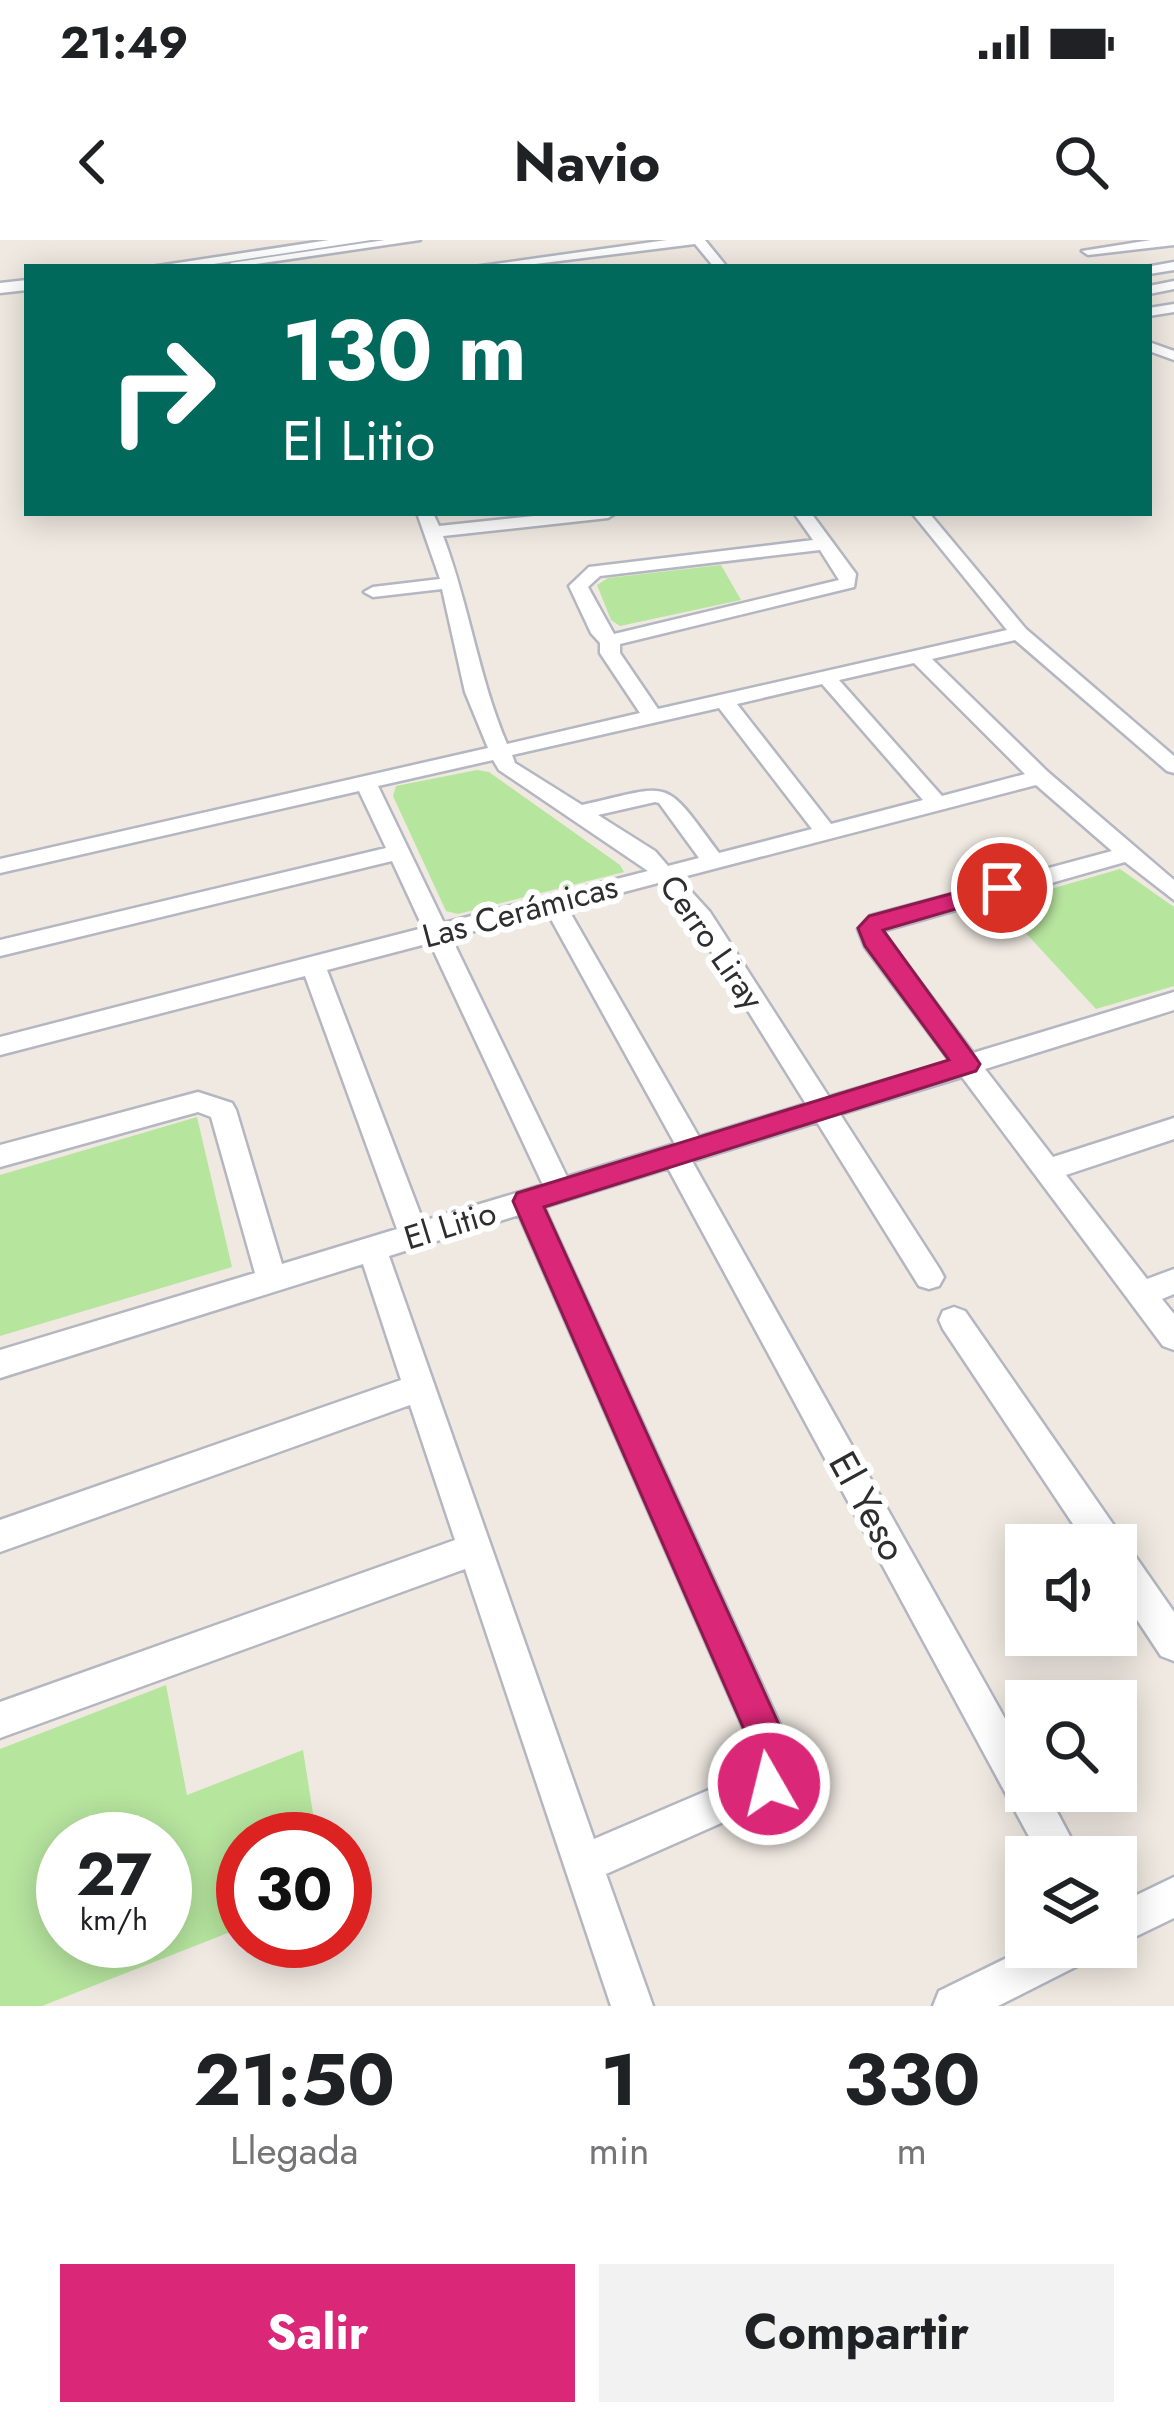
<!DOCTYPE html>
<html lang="es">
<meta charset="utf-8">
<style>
:root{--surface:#fff;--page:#f2f2f2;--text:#202124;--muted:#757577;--accent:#db2777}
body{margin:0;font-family:Jost,sans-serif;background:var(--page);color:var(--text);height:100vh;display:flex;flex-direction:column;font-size:45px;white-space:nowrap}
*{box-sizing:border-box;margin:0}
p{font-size:39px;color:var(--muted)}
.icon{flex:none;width:66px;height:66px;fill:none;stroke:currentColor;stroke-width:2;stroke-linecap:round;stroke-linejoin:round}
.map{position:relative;height:1766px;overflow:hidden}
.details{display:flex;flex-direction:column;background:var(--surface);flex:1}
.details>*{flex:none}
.guide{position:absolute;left:24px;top:24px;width:1128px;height:252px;border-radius:0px;box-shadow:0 6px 30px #0003;background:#00695c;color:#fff;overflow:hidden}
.tools{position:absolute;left:1005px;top:1284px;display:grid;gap:24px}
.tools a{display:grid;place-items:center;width:132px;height:132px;border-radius:0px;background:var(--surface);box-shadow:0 6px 30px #0003;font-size:60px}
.speed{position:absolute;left:36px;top:1572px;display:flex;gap:24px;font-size:60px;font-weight:700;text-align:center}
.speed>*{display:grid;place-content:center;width:156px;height:156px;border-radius:50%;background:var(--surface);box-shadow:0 6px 30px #0003;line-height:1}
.speed small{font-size:30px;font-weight:400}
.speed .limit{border:18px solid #d22;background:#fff;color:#111}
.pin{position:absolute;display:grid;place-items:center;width:102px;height:102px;color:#fff;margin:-51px;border:6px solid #fff;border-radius:50%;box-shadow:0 3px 12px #0007}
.me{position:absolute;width:132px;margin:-66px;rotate:352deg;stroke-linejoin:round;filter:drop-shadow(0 0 9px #0008)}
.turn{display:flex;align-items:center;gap:42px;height:252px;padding:0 60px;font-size:54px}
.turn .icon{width:156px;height:156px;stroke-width:2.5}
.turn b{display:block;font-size:84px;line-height:102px}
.eta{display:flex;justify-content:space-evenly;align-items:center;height:204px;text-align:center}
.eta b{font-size:72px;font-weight:700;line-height:84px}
.action{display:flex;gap:24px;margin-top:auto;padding:24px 60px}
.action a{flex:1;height:138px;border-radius:0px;background:var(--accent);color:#fff;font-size:48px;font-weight:700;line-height:138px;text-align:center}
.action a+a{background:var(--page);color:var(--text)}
.status{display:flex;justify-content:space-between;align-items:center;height:84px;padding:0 60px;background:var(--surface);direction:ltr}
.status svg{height:33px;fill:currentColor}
header{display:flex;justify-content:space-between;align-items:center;height:156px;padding:0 60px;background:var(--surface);font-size:54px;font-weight:700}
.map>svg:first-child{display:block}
.green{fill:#b6e59e;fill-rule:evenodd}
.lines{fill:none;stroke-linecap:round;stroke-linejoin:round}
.minor-casing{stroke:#b4b7c1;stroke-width:5}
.tertiary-casing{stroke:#b4b7c1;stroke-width:5}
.minor{fill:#fff;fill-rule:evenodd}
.tertiary{fill:#fff;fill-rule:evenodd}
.route{fill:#db2777;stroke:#8e194d;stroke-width:3}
.labels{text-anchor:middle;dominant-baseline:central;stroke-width:12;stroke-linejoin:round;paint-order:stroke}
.street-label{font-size:33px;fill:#2e2e2e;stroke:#fff}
.near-street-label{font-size:39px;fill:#2e2e2e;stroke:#fff}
</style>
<div class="status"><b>21:49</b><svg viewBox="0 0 49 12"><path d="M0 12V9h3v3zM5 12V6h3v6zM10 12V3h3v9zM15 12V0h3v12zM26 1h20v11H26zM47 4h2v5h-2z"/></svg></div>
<header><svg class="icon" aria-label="back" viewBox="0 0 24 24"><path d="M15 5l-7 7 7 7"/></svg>Navio<svg class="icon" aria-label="search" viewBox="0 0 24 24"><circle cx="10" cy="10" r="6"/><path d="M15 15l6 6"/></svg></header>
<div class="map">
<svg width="1174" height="1766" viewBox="0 0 1174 1766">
<rect width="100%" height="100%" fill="#efe9e1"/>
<path class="green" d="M721,325L741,360L620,386L611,380L597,345L608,338Z
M477,530L489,532L620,625L624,632L458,674L446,671L393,556L396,546Z
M1120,629L1174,667V746L1096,769L999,664Z
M197,877L232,1027L0,1096V935Z
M166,1445L187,1555L303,1510L317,1599H243V1687L42,1766H0V1509ZM165,1599V1701H63V1599Z"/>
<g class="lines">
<defs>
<path id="minor" d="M385,0H420L236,27L230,23Z
M667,0H705L727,27H714L695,4L511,27H474Z
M1151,0H1174V5L1088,15L1082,11Z
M1174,22V30L1149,34L1146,27Z
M1174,41V49L1149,54V46Z
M1174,64V72L1149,76V68Z
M1149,102L1174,111V120L1149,111Z
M417,273H433L439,286L562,273H616L608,278L443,296C469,364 478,436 507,504L640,473L600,413V403L591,393L569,346L589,327L813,300L794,273H811L856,334L854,347L620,404V413L658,469L1007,390L912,273H929L1026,389L1174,516V533L1167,531L1015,400L932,419L1048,532L1174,640V660L1125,622L882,691L973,813L1174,752V770L985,829L1053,917L1174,878V899L1066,935L1147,1039L1174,1029V1054L1162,1059L1174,1074V1110L1163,1106L962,837L840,874L939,1028L944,1037L939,1046L929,1049L919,1046L817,882L692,921L1026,1516V1551H1046L1081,1617H1040L668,928L544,967L791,1509L782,1556L606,1634L653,1766H611L465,1329L0,1498V1462L455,1300L410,1165L0,1312V1280L401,1140L363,1024L0,1138V1110L255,1033L211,877L198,872L0,927V905L198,852L232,863L236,870L282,1024L397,989L305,736L0,815V797L423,688L392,621L0,716V700L386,608L359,551L0,633V619L488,508L465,452L442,349L373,357L364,352L373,347L440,339ZM820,310L839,340L614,394L588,347L600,336ZM914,423L1025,534L942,556L839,440ZM822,444L923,560L831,584L737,464ZM719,468L812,589L719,613C662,536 674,544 582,565L515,523L512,515ZM493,520L499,530L648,631L444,683L378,546ZM1036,545L1112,611L870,676L858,689L865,707L950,821L829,857L710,672L679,638ZM655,562L659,563L699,618L668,626L655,611L598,575ZM658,643L694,684L806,864L699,897L567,667ZM547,672L675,904L567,937L451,697ZM430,703L543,945L423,981L327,730ZM519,975L753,1510L751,1532L594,1599L389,1016Z
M954,1067L965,1071L1174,1372V1421L1161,1416L1116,1348V1305H1087L943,1089L939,1080L943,1071Z
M1174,1637V1678L1116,1706V1665Z
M1029,1707H1093L1087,1721L998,1766H933L939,1751Z"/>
<path id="tertiary" d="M329,0H371L194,27H151Z
M27,40V50L0,53V43Z"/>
</defs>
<use href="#minor" class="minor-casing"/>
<use href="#tertiary" class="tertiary-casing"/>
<use href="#minor" class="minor"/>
<use href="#tertiary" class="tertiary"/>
</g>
<path class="route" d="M1002,640L1014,648L1011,653L883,690L976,818L980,824L976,831L544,967L790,1509L782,1557L769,1563L755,1557L750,1544L753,1510L513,961L517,953L527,950L949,820L865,706L858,688L869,676Z"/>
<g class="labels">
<g class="street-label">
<text transform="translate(520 671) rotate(-15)">Las Cerámicas</text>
<text transform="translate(712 702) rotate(55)">Cerro Liray</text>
<text transform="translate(450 985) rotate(-17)">El Litio</text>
</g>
<g class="near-street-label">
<text transform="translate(868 1266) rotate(61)">El Yeso</text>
</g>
</g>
</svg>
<div class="tools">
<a><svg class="icon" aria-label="sound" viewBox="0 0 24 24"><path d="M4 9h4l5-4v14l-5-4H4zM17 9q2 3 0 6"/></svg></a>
<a><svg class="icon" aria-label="search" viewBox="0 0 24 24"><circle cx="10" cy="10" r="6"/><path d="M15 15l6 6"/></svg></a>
<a><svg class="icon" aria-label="layers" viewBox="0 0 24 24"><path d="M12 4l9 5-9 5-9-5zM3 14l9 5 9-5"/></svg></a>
</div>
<div class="speed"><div>27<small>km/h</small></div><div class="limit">30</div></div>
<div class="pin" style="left:1002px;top:648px;background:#d93025"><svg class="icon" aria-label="arrive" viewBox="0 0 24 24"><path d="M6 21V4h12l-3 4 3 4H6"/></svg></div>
<svg class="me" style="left:769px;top:1544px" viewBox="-20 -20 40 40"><circle r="17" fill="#db2777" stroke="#fff" stroke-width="3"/><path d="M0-11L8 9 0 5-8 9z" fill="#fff"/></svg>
<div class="guide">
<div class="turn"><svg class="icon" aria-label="right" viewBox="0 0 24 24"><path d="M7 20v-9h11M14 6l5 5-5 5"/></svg><div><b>130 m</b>El Litio</div></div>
</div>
</div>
<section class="details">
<div class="eta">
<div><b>21:50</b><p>Llegada</p></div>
<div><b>1</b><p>min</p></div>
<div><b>330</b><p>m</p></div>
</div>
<div class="action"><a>Salir</a><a>Compartir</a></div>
</section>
